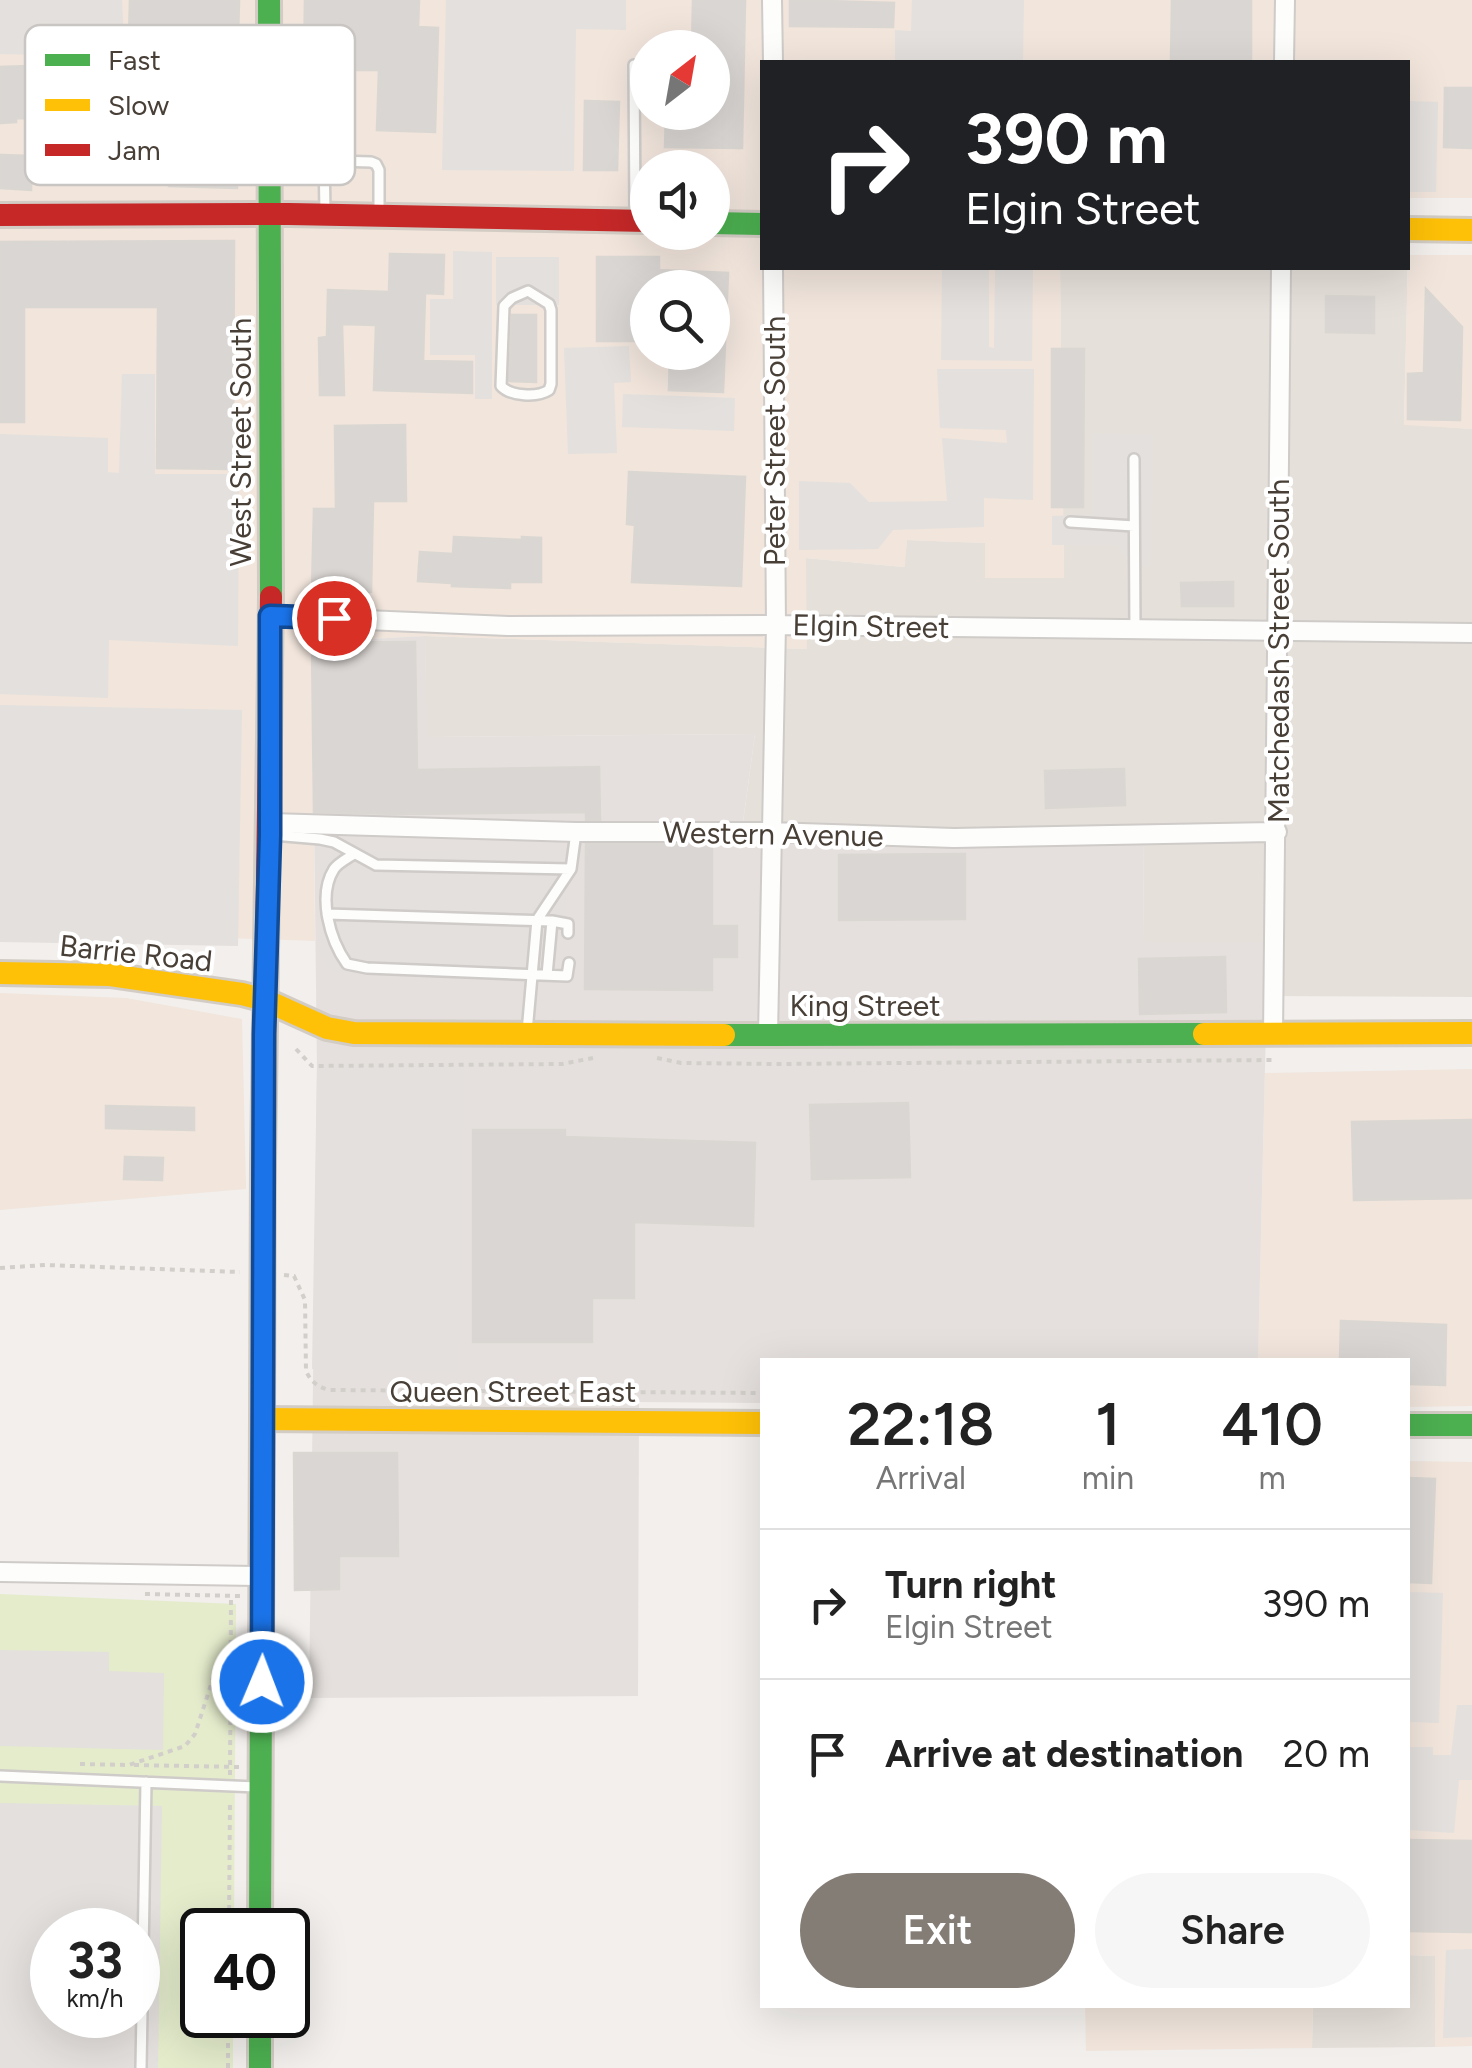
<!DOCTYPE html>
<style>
:root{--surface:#fff;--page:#f6f6f6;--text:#222;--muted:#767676;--line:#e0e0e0;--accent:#847d76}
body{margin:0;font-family:Figtree,sans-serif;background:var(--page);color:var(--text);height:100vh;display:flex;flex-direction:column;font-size:38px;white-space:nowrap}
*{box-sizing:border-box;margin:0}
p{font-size:32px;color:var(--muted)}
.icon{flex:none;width:55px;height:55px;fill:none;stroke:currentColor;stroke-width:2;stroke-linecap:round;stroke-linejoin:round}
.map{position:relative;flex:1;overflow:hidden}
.panel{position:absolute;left:760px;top:1358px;width:650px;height:650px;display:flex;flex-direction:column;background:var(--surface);border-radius:0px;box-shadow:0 10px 40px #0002}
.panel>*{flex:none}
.banner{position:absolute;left:760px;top:60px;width:650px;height:210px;border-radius:0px;box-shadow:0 10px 40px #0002;background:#202124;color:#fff;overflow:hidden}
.needle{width:65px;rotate:31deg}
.tools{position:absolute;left:630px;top:30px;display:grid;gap:20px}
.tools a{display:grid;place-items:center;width:100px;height:100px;border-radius:50%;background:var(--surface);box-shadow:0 10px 40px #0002;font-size:50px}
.speed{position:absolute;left:30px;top:1908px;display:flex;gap:20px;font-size:50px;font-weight:700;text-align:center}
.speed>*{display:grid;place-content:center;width:130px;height:130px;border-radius:50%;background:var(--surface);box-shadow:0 10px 40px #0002;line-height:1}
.speed small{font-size:25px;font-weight:400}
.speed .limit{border:5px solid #111;border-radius:15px;background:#fff;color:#111}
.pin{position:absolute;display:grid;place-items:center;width:85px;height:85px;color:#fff;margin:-42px;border:5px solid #fff;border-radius:50%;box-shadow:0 2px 10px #0007}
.me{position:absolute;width:110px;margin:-55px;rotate:1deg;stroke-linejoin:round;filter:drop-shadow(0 0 8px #0008)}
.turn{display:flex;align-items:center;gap:35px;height:210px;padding:0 40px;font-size:45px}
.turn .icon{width:130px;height:130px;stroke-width:2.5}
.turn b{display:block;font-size:70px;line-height:85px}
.eta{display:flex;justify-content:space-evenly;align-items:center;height:170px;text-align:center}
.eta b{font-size:60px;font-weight:600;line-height:70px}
.cta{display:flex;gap:20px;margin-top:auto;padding:20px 40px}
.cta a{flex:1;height:115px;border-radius:60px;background:var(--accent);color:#fff;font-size:40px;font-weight:600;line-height:115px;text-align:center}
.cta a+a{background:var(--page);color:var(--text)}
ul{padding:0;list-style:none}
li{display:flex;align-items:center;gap:30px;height:150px;padding:0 40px;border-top:2px solid var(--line)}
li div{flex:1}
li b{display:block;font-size:38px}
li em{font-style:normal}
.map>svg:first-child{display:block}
.residential{fill:#e5e0d9}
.commercial{fill:#f1e5dc;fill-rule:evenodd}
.industrial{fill:#e5e0dd}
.green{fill:#e4eccc;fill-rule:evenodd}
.parking{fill:#e4e0dd;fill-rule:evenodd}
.building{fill:#dad6d3;stroke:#dad6d2;stroke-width:2.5}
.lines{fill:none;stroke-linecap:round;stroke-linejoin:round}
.lane-casing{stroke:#cecbc8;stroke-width:14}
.street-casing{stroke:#cecbc8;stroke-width:22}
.fast-casing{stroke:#d2ccc4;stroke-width:28}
.slow-casing{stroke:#d2ccc4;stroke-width:28}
.jam-casing{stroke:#d2ccc4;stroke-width:28}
.path{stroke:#d2cfcb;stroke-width:4;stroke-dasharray:5 5;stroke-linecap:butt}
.lane{stroke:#fdfdfc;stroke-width:9}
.street{stroke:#fdfdfc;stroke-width:18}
.fast{stroke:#4caf50;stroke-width:22}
.slow{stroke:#ffc107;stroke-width:22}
.jam{stroke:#c62828;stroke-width:22}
.route-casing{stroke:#114b97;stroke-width:25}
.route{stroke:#1a73e8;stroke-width:18}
.labels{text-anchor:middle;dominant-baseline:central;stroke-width:8;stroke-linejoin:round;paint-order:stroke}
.street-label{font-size:30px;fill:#483f37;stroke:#fff}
.key{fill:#fff;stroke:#c8c5c3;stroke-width:2.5}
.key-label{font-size:28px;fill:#483f37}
</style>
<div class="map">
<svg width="1472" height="2068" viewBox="0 0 1472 2068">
<rect width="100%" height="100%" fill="#f2efec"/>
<path class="residential" d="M1408,255L1404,424L1472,429V997L1267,996L1268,942H1143L1144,835L741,837L755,734L426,737L425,636L806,649L805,558L904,567L907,540L986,543L985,577L1064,578L1060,268H1408Z
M1408,1955L1435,1956V2047L1312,2048L1313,2005H1408Z"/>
<path class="commercial" d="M0,0H1472V198H1408V62H762V268H1060L1064,578H985V543L907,540L905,567L806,558L807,649L425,636L312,642L315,941L0,930ZM648,48H712V112H648ZM648,168H712V232H648ZM648,288H712V352H648Z
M1408,255H1472V429L1404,425Z
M0,993L126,998L242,1019L246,1189L0,1210Z
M1472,1069V1406L1408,1407V1360H1258L1265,1073Z
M1408,1461L1472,1462V2046L1435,2047V1956L1408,1955Z
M1085,2005H1313L1312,2048L1086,2051Z"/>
<path class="industrial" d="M425,636L427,737L755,734L741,836L1144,834L1143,942H1268L1258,1360H762V1403L639,1402L638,1696L309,1698L317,1070L312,642Z"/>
<path class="green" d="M0,1594L236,1604L234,1930H202V2015H233V2068H0ZM52,1930H138V2015H52Z"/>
<path class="parking" d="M0,0H122L125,57L0,54Z
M446,0H626V30L576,29L574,171L442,170Z
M912,0H1024L1023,62H895V30L911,31Z
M1408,101L1438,102L1436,192H1408Z
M453,251L492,252V399H475V355H430V299H453Z
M496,257H559V305H496Z
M942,268H989V347L994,348L995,268H1033L1032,361L941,360Z
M629,346L631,382L614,383L617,453L568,454L564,348Z
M937,369H1034L1033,500L984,498V527L893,530L878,549L799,550V481L850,483L869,502L947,501L942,438L1007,443L1006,430L940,428Z
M122,374H155V474H239L238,646L109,640L108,698L0,694V434L108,438V472L119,473Z
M623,394L735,398L734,431L622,427Z
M1092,433L1153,435L1150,567L1131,565L1117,545H1052V516L1093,515Z
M0,705L242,710L238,946L0,942Z
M566,849L567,922L545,923L546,983L333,972L320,955V865L334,852Z
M317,1064L464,1067L459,1372L312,1369Z
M1408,1592L1443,1593L1439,1723L1408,1722Z
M0,1650L109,1652V1671L164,1673L163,1750L0,1746Z
M1457,1705H1472V1780H1459L1454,1833L1408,1830V1747H1433V1755H1451Z
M0,1803L162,1806L158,2068H0ZM52,1930H138V2015H52Z
M1472,1949V2037L1443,2038L1446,1950Z"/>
<path class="building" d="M130,0H239L238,40L230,38L229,123L177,122V117L137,116L139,37L129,36Z
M305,0H419L418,27L438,28L435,132L377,130L379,70H304Z
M693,0H745L742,148L665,147L666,112H712V48H692Z
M790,0L894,3L893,27L790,26Z
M1172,0H1251V62H1171Z
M29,63L78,66L76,120L16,118V122L0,123V67L29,66Z
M1445,88H1472V148L1444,147Z
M585,101L619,102L617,170H584Z
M0,155L32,156L31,190L0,188Z
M170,156L237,158V188L169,186Z
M234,241L233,469L157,468L158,307H24V422H0V242Z
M390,254L444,255L443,294L425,293L423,361L472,362V393L374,390L376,325L342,324L344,395H320L319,338L327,337L328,290L389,292Z
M597,257H659V270L728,273L723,392L669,390L670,352H712V288H648V341H597Z
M1426,289L1462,327L1460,420L1408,419V374L1424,373Z
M1326,296L1374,297V333L1326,332Z
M512,315H536V382L509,381Z
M1052,349H1084L1083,507H1052Z
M405,425L406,501H373L371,592L312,590L314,509H336L335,426Z
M629,472L745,477L741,586L632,582L635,525L627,524Z
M454,537L522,540V537L541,538V582H510V588L452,586V583L418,581L420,552L453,554Z
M1233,582V606H1182L1181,583Z
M415,642L417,770L599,767L600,820H586V812L404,814L314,812L312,643Z
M1124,769L1125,805L1046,808L1045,771Z
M586,844H712V926H737V957H712V990L585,989Z
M965,854V919L839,920V855Z
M1225,957L1226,1012L1140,1014L1139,959Z
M908,1103L910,1177L812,1179L810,1105Z
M106,1106L194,1108V1130L106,1128Z
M1472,1120V1198L1354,1200L1352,1122Z
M473,1130H565V1137L755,1143L753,1226L634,1222V1298H592V1342H473Z
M125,1157L163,1158L162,1180L124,1179Z
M1341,1321L1446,1325L1445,1385L1408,1384V1360H1340Z
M294,1453H397L398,1556H339V1589L295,1590Z
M1408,1478L1435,1479L1431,1583L1408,1582Z
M1408,1840L1472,1841V1932L1408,1931Z"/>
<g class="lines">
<defs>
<path id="lane" d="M634,65L635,218
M294,97V159
M270,98L323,96L325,213
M271,159L371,162L376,164L379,170V213
M528,291L549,304L551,310V384L549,390C537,398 510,396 501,386L504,306L512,298Z
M1134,459L1135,630
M1070,522L1134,526
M273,835L320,839L334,842L376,865L571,869L537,920L527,1032
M354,854C348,858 338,863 334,869C317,896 330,940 347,964L367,968L567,976L569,963
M571,869L576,832
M327,914L552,921L568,924V933
M547,975L552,921
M0,1776L258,1787
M141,2068L146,1782"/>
<path id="street" d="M772,0L773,62
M1284,62L1285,0
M271,616L508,626L776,625L1472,633
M270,823L576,832H771L954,838L1277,832
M768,1035L776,625L773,268
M1273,1035L1281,268
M0,1572L263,1576"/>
<path id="fast" d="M269,0L271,597
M712,223L762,224
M724,1035L1204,1034
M1408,1425H1472
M260,1930L263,1163
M260,2015V2068"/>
<path id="slow" d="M1408,229L1472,230
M0,973L110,975L242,994L265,1000L327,1028L354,1033L724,1035
M1204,1034L1472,1033
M263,1419L762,1423"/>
<path id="jam" d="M0,215L289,214L648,221
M263,1163L271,597"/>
</defs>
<use href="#lane" class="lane-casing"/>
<use href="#street" class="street-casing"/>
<use href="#fast" class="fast-casing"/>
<use href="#slow" class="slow-casing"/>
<use href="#jam" class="jam-casing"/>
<path class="path" d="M296,1049L312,1066L562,1064L593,1058
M657,1058L681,1063L778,1064L1273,1060
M0,1268L45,1265L240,1272
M284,1275L294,1276L305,1300L306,1371C311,1382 318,1387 329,1390L762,1393
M145,1594L240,1596
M80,1764L129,1765L185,1746L195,1734L217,1666L224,1656L231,1653
M134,1765L240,1767
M230,1775L231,1596
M229,1930L230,1800
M228,2068V2015"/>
<use href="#lane" class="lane"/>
<use href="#street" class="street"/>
<use href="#fast" class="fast"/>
<use href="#slow" class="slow"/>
<use href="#jam" class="jam"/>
</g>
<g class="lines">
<defs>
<path id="route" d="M262,1682L264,1034L270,835V616L334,618"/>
</defs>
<use href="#route" class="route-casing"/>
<use href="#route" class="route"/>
</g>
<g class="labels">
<g class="street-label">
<text transform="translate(774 441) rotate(-90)">Peter Street South</text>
<text transform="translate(240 442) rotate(-90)">West Street South</text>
<text transform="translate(871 626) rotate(1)">Elgin Street</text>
<text transform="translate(1278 651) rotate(-90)">Matchedash Street South</text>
<text transform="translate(773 834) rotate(1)">Western Avenue</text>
<text transform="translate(136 953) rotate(6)">Barrie Road</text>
<text x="865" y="1005">King Street</text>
<text x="513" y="1391">Queen Street East</text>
</g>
</g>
<rect x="25" y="25" width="330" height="160" rx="15" class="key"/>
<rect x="45" y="54" width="45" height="12" fill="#4caf50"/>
<rect x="45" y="99" width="45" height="12" fill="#ffc107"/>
<rect x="45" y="144" width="45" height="12" fill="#c62828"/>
<g class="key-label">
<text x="108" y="70">Fast</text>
<text x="108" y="115">Slow</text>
<text x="108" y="160">Jam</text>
</g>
</svg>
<div class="tools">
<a><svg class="needle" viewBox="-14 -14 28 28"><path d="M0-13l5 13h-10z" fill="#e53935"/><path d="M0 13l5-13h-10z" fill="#767676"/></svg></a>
<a><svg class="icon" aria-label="sound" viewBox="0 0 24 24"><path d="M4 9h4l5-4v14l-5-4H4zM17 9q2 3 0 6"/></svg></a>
<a><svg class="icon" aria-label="search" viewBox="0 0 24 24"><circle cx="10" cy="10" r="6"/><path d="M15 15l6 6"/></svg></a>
</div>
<div class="speed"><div>33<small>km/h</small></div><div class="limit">40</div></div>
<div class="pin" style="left:334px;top:618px;background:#d93025"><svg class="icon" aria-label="arrive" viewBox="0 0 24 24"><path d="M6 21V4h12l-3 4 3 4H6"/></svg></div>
<svg class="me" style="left:262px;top:1682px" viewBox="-20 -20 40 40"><circle r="17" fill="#1a73e8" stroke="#fff" stroke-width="3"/><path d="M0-11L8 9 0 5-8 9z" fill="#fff"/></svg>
<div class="banner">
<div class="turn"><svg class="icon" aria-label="right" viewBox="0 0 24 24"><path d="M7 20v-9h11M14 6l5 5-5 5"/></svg><div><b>390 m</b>Elgin Street</div></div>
</div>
<section class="panel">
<div class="eta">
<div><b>22:18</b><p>Arrival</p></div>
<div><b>1</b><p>min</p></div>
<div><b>410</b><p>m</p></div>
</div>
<ul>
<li><svg class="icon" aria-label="right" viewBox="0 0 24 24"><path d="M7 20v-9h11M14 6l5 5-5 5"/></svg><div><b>Turn right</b><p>Elgin Street</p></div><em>390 m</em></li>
<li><svg class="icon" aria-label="arrive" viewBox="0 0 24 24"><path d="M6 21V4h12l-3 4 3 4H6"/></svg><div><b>Arrive at destination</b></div><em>20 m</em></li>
</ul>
<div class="cta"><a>Exit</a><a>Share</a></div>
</section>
</div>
